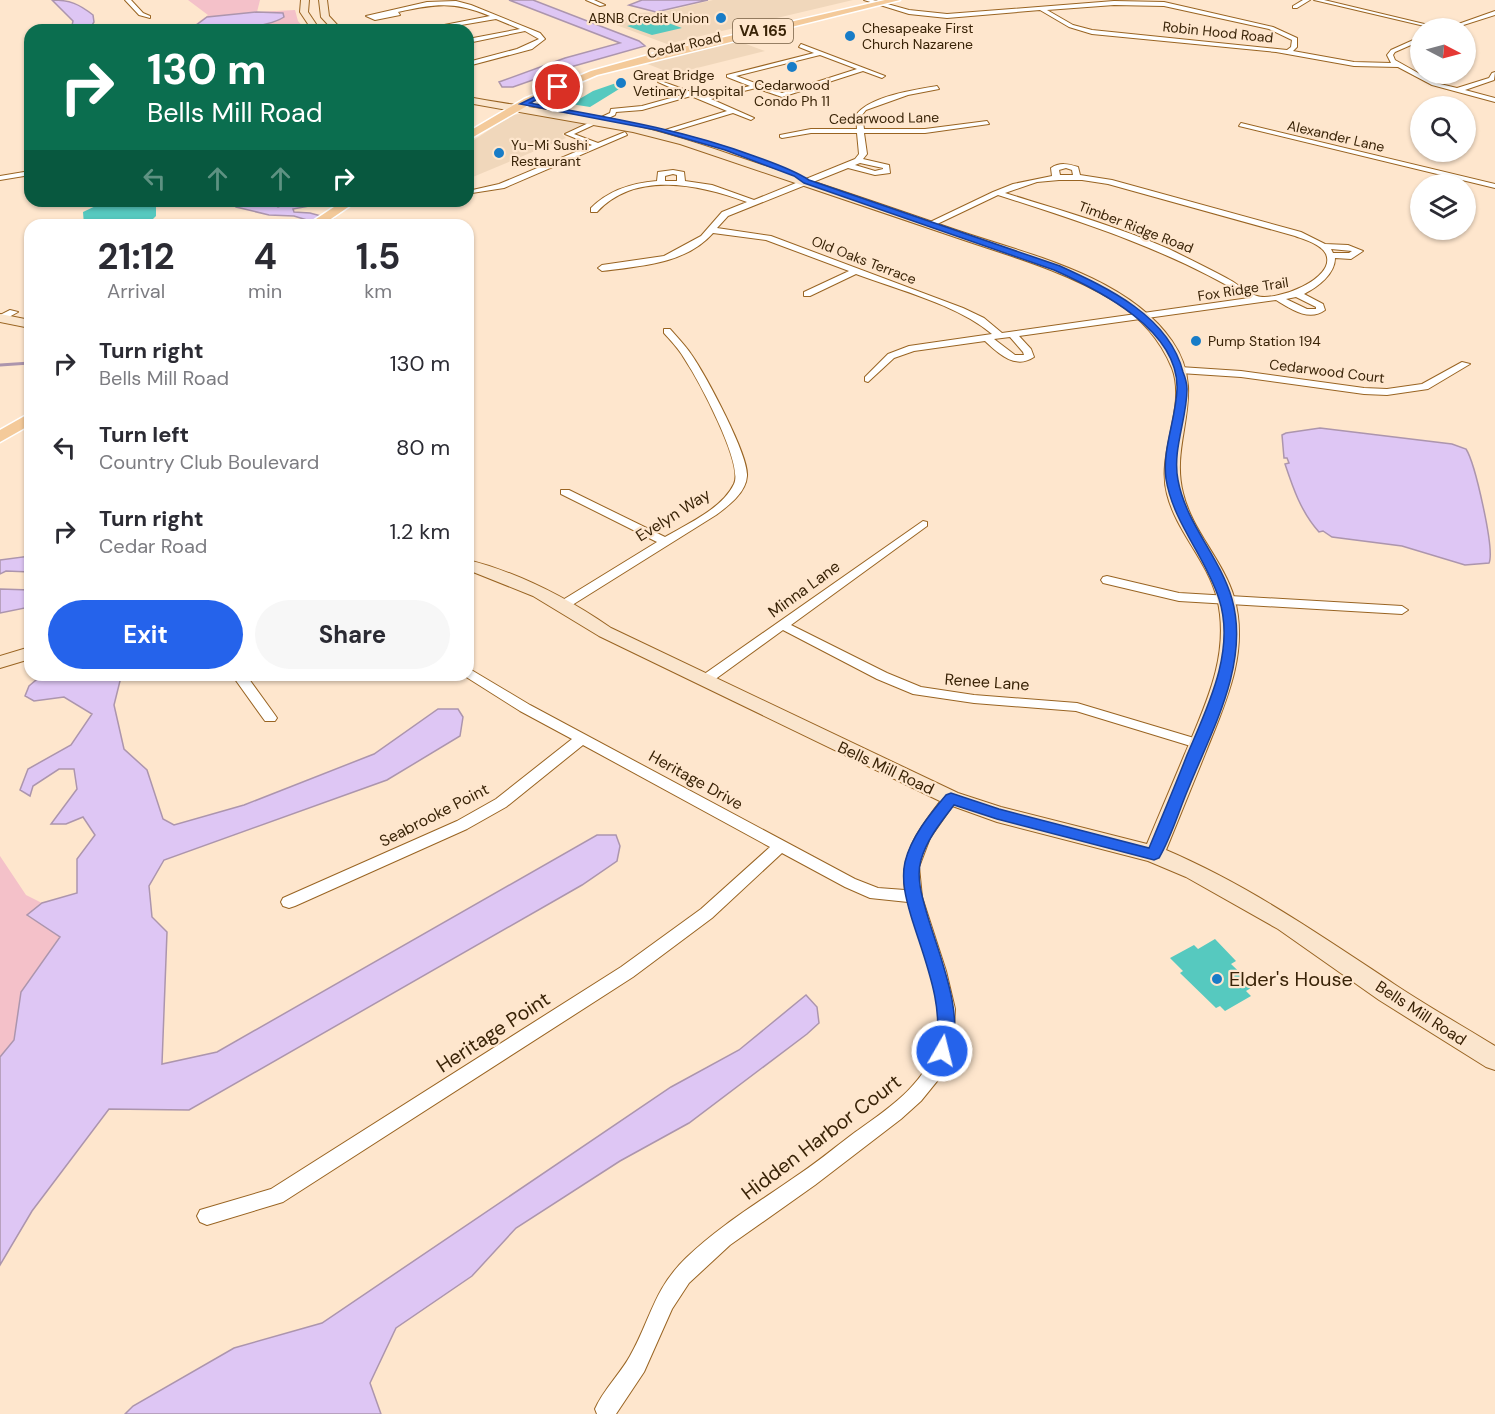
<!DOCTYPE html>
<style>
:root{--surface:#fff;--page:#f7f7f7;--text:#2b2b33;--muted:#7c7c81;--accent:#2563eb}
body{margin:0;font-family:"DM Sans",sans-serif;background:var(--page);color:var(--text);height:100vh;display:flex;flex-direction:column;font-size:22px;white-space:nowrap}
*{box-sizing:border-box;margin:0}
p{font-size:20px;color:var(--muted)}
.icon{flex:none;width:33px;height:33px;fill:none;stroke:currentColor;stroke-width:2;stroke-linecap:round;stroke-linejoin:round}
.map{position:relative;flex:1;overflow:hidden}
.panel{position:absolute;left:24px;top:219px;width:450px;height:462px;display:flex;flex-direction:column;background:var(--surface);border-radius:18px;box-shadow:0 2px 4px #0004}
.panel>*{flex:none}
.banner{position:absolute;left:24px;top:24px;width:450px;height:183px;border-radius:18px;box-shadow:0 2px 4px #0004;background:#0b6e4f;color:#fff;overflow:hidden}
.needle{width:39px;rotate:96deg}
.tools{position:absolute;left:1410px;top:18px;display:grid;gap:12px}
.tools a{display:grid;place-items:center;width:66px;height:66px;border-radius:50%;background:var(--surface);box-shadow:0 2px 4px #0004;font-size:30px}
.pin{position:absolute;display:grid;place-items:center;width:51px;height:51px;color:#fff;margin:-26px;border:3px solid #fff;border-radius:50%;box-shadow:0 2px 6px #0007}
.me{position:absolute;width:66px;margin:-33px;rotate:8deg;stroke-linejoin:round;filter:drop-shadow(0 0 4px #0008)}
.turn{display:flex;align-items:center;gap:21px;height:126px;padding:0 24px;font-size:27px}
.turn .icon{width:78px;height:78px;stroke-width:2.5}
.turn b{display:block;font-size:42px;line-height:51px}
.lanes{display:flex;align-items:center;height:57px;padding:0 24px;background:#0003;justify-content:center;gap:30px;direction:ltr}
.lanes .off{opacity:.35}
.eta{display:flex;justify-content:space-evenly;align-items:center;height:102px;text-align:center}
.eta b{font-size:36px;font-weight:700;line-height:42px}
.primary-button{display:flex;gap:12px;margin-top:auto;padding:12px 24px}
.primary-button a{flex:1;height:69px;border-radius:36px;background:var(--accent);color:#fff;font-size:24px;font-weight:700;line-height:69px;text-align:center}
.primary-button a+a{background:var(--page);color:var(--text)}
ul{padding:0;list-style:none}
li{display:flex;align-items:center;gap:18px;height:84px;padding:0 24px}
li div{flex:1}
li b{display:block;font-size:22px}
li em{font-style:normal}
.map>svg:first-child{display:block}
.built{fill:#f0d7bb}
.green{fill:#f4c1c9}
.water{fill:#dec6f4;stroke:#ac95ad;stroke-width:1.5}
.lines{fill:none;stroke-linecap:round;stroke-linejoin:round}
.stream{stroke:#ac95ad;stroke-width:3}
.building{fill:#56c9bf}
.street-casing{stroke:#996422;stroke-width:2}
.secondary-casing{stroke:#996422;stroke-width:2}
.primary-casing{stroke:#fff;stroke-width:3}
.street{fill:#fff;fill-rule:evenodd}
.secondary{fill:#fae5cd;fill-rule:evenodd}
.primary{fill:#f4ca9a;fill-rule:evenodd}
.route{fill:#2563eb;stroke:#184099;stroke-width:1.5}
.poi-dot{fill:#187cc7;stroke:#fee6cd;stroke-width:2}
.labels{text-anchor:middle;dominant-baseline:central;stroke-width:4.5;stroke-linejoin:round;paint-order:stroke}
.far-poi-label{font-size:14px;fill:#392307;stroke:#fee6cd;text-anchor:start}
.far-street-label{font-size:14px;fill:#392307;stroke:#fee6cd}
.shield{fill:#fee6cd;stroke:#745e42;stroke-width:1.5}
.shield-label{font-size:15px;font-weight:bold;fill:#392307}
.street-label{font-size:16px;fill:#392307;stroke:#fee6cd}
.near-poi-label{font-size:20px;fill:#392307;stroke:#fee6cd;text-anchor:start}
.near-street-label{font-size:20px;fill:#392307;stroke:#fee6cd}
</style>
<div class="map">
<svg width="1495" height="1414" viewBox="0 0 1495 1414">
<rect width="100%" height="100%" fill="#fee6cd"/>
<path class="built" d="M713,0H853L667,44L603,20L636,13L662,12Z
M738,41L765,51L673,74L645,63Z
M527,113L583,124L562,134L566,138L468,179V144L512,115Z"/>
<path class="green" d="M188,0H260L257,12L295,10L298,21L306,30H182L189,29L208,15Z
M0,856L26,895L42,903L27,916L60,936L21,992L14,1040L0,1057Z"/>
<path class="water" d="M52,0C70,0 79,4 93,15L94,22L89,30H71L73,21Z
M509,0H533L639,41L645,46L567,68L513,87H502L499,82L565,58L620,43Z
M642,0H708L656,12L629,5Z
M257,12L283,13L284,17C270,27 209,35 195,26L207,17Z
M231,201H268L278,207L296,201H320L309,206L293,209L294,212L310,213L354,225H323L294,216L269,215L236,207Z
M1320,428L1452,444L1466,449C1475,463 1495,550 1489,563L1465,565L1402,546L1332,537L1323,531L1319,532C1301,512 1293,488 1285,464L1289,463L1287,458H1284L1282,435L1286,433Z
M30,556V572L6,571L0,574V560Z
M0,589L30,590V607L0,613Z
M42,675L121,677L114,705L124,749L147,770L163,819L174,825L244,805L374,754L438,709H458L463,717L460,736L387,780L164,860L149,886L152,917L167,932L162,1064L217,1052L597,835H616L620,846L617,861L582,885L189,1110L109,1109L32,1211L0,1265V1057L14,1040L21,992L60,937L27,915L42,903L77,893V859L95,835L83,817L66,824H51L77,789L74,769H59L33,786L30,796L20,790L28,769L71,745L92,714L64,697L34,701L25,696L29,686Z
M806,995L817,1007L819,1023L807,1034L689,1123L620,1161L516,1228L472,1276L396,1328L370,1383L381,1414H125L133,1406L234,1348L322,1323L671,1087L739,1050Z"/>
<g class="lines">
<path class="stream" d="M0,365L30,363"/>
</g>
<path class="building" d="M650,20H660L682,28L652,35L627,26Z
M622,81L624,86L590,107L571,104L593,91Z
M124,201H156V216L152,220L131,219V225H84L83,212L104,202Z
M1215,939L1236,961L1231,964L1254,986L1246,991L1251,996L1225,1011L1220,1006L1216,1008L1180,973L1183,971L1170,958L1194,945L1198,949Z"/>
<g class="lines">
<defs>
<path id="street" d="M125,0H131L143,13L150,16V18L139,15Z
M586,0H594L605,5L600,6Z
M864,0H873L909,10L947,14L1114,1L1164,2L1273,27L1297,38V47L1293,51L1354,62L1391,63L1387,55L1391,50L1420,37V41L1395,52L1393,55L1395,60L1436,83L1457,88L1489,78L1492,73L1495,72L1494,80L1465,90L1495,98V102L1432,85L1398,67L1354,66L1276,52L1092,34L1069,27L1040,10L947,18L909,14ZM1114,5L1164,6L1269,29L1292,40L1291,47L1287,50L1092,30L1073,25L1047,10Z
M1303,0H1310L1297,8H1293V6Z
M1314,0H1324L1441,28H1433Z
M456,1L471,5L540,33L545,39L532,49L468,66V62L517,49L539,39L525,31L468,43V39L520,29L496,19L432,30H419L490,16C453,1 436,4 398,12L400,15L375,20L366,16L427,2Z
M1495,11V15L1454,28H1447Z
M801,44L885,76L882,78L863,71L782,97L756,88L711,99L754,118L751,120L733,113L667,133L665,130L727,111L691,96L642,110L616,112L615,115L574,134L598,143L625,132L627,135L504,188L472,193L468,191L499,184L592,145L565,134L610,113L611,109L642,106L685,94L658,82V80L705,97L750,86L727,77V75L814,53L799,47ZM820,55L857,69L782,93L736,76Z
M937,86L939,89L908,95L866,110L862,115L864,129H925L987,121L989,124L925,133H864L867,154L863,159L889,165L890,173L875,175L848,168L728,216L717,228L771,236L963,308L984,318L1002,333L1249,298C1170,250 1085,223 998,195L933,226L926,224L993,192L1013,184L1052,176L1051,168C1060,162 1068,164 1078,167L1080,175L1112,180L1301,232L1325,244L1348,245L1363,251L1351,259L1335,258C1335,274 1318,287 1304,294L1323,304L1325,310C1309,322 1291,309 1276,300L1019,336L1031,349L1034,357C1015,370 998,353 985,341L914,351L894,358L868,382L865,381V377L888,354L909,346L992,334C958,305 899,290 856,274L810,296H804V292L849,271L766,240L713,233C686,264 640,266 602,271L598,268L602,265L664,256L701,236L722,212L747,202C700,185 636,170 597,212H591V208C609,190 632,183 657,181L658,172L673,170L684,172L685,181L712,185L754,200L855,159L859,154L857,133H811L782,138L780,137V135L811,129H857L856,115C870,96 914,90 937,86ZM860,163L883,168V169L875,171L855,165ZM1066,168L1072,170L1073,175H1060L1059,170ZM673,174L677,175V181H665V176ZM1059,180H1082L1108,184L1295,236C1305,240 1321,244 1326,254C1337,279 1275,302 1257,296C1248,293 1239,285 1230,280C1210,269 1189,259 1169,249C1116,226 1060,210 1005,193L1037,182ZM1331,249L1352,251L1349,253H1333ZM1296,297L1316,307V309H1307L1286,299ZM1010,337L1023,352L1024,355H1015L994,339Z
M1241,123L1495,184V188L1239,126Z
M30,171V175L0,180V176Z
M10,310L18,312L0,322V315Z
M664,329H670C677,337 685,345 691,354C705,374 749,455 747,476C746,493 728,506 716,515L569,607H561L559,604L561,601L657,542L561,494V490H569L665,537C687,524 722,509 734,484C744,464 698,379 684,358C679,349 671,341 664,333Z
M1462,362L1470,364L1428,389L1387,395L1364,394L1241,377L1180,373L1175,370L1180,367L1241,371L1364,388L1387,389L1422,384Z
M923,521L927,522V526L791,625L887,673L921,687L974,695L1077,703L1204,741L1206,744L1204,747H1194L1076,711L974,703L913,694L877,679L783,630L710,683H700L698,680L700,677Z
M1107,576L1179,593L1402,606L1408,610L1402,614L1179,601L1103,583L1101,580L1103,577Z
M468,668L530,705L855,879L878,888L905,890C899,852 923,823 946,794H956L958,798L930,838L919,867L922,897L946,971L955,1009L953,1045L938,1080L921,1101L901,1119L815,1185L730,1245L689,1283L672,1309L644,1372L616,1414H597L595,1409C603,1390 620,1374 630,1356C651,1319 653,1290 686,1258C718,1227 756,1204 792,1179C814,1165 834,1148 854,1133C886,1110 926,1085 936,1044C947,996 920,947 908,902L870,898L845,887L782,853L712,918L633,977L283,1202L207,1225L200,1222L197,1216L200,1210L271,1189L621,967L701,909L770,847L583,745L506,807L467,829L295,906L289,908L283,906L281,902L283,898L457,821L496,799L572,739L520,711L463,675H468Z
M232,675H246L275,715L277,718L275,721H265Z"/>
<path id="secondary" d="M301,0H309L308,12L320,30H312L300,12Z
M319,0H327L329,16L342,30H333L321,17Z
M468,97C523,107 580,114 635,126C688,138 738,158 790,174C846,192 901,211 956,230C1027,254 1127,276 1172,341C1209,394 1169,439 1183,493C1192,531 1223,560 1234,597C1250,652 1225,704 1205,754C1192,786 1179,818 1166,850C1248,885 1320,935 1394,984C1427,1006 1461,1025 1495,1046V1070L1486,1067L1379,1000L1278,929L1186,877L1148,861L997,822L944,803L599,636L533,596L468,570V560C520,573 567,598 611,628L958,793L1001,807L1147,844C1159,815 1172,785 1184,756C1205,706 1231,654 1217,598C1207,560 1176,531 1167,494C1156,452 1187,408 1172,368C1160,339 1140,317 1114,301C1064,270 1007,255 952,236C861,205 771,175 680,144L633,132L468,103Z
M0,314L30,320V328L0,322Z
M30,647V659L0,668V656Z"/>
<path id="primary" d="M885,0H900L597,75L532,103L468,140V132L524,99L591,71L652,54Z
M343,201H357L322,225H307Z
M30,413V425L0,442V430Z"/>
</defs>
<use href="#street" class="street-casing"/>
<use href="#secondary" class="secondary-casing"/>
<use href="#primary" class="primary-casing"/>
<use href="#street" class="street"/>
<use href="#secondary" class="secondary"/>
<use href="#primary" class="primary"/>
</g>
<path class="route" d="M556,86L561,87L530,103C606,117 682,129 754,156C773,163 792,169 809,180L1060,266C1108,288 1169,316 1183,372C1185,377 1187,384 1187,389C1187,419 1172,450 1178,480C1186,524 1220,557 1232,599C1250,663 1212,730 1189,787C1179,810 1172,836 1159,858L1154,860L997,819L954,805C941,822 927,839 921,860C916,877 922,897 927,914C938,953 967,1018 949,1056L942,1058L936,1056L934,1051C947,1010 923,956 911,916C906,899 901,880 905,862C911,837 930,814 946,795L951,793L999,809L1149,848C1162,817 1175,786 1187,755C1207,708 1236,651 1219,599C1206,557 1173,523 1166,479C1162,449 1176,419 1177,389C1179,330 1099,290 1054,270L804,183L794,176L725,150L656,130L520,104Z"/>
<g class="poi-dot">
<circle cx="721" cy="18" r="6"/>
<circle cx="850" cy="36" r="6"/>
<circle cx="792" cy="67" r="6"/>
<circle cx="621" cy="83" r="6"/>
<circle cx="499" cy="153" r="6"/>
<circle cx="1196" cy="341" r="6"/>
<circle cx="1217" cy="979" r="6"/>
</g>
<g class="labels">
<g class="far-poi-label">
<text x="709" y="18" text-anchor="end">ABNB Credit Union</text>
<text x="862" y="28">Chesapeake First<tspan x="862" dy="16">Church Nazarene</tspan></text>
<text x="633" y="75">Great Bridge<tspan x="633" dy="16">Vetinary Hospital</tspan></text>
<text x="792" y="85" text-anchor="middle">Cedarwood<tspan x="792" dy="16">Condo Ph 11</tspan></text>
<text x="511" y="145">Yu-Mi Sushi<tspan x="511" dy="16">Restaurant</tspan></text>
<text x="1208" y="341">Pump Station 194</text>
</g>
<g class="far-street-label">
<text transform="translate(1218 32) rotate(6)">Robin Hood Road</text>
<text transform="translate(684 45) rotate(-13)">Cedar Road</text>
<text transform="translate(884 118) rotate(-1)">Cedarwood Lane</text>
<text transform="translate(1336 136) rotate(13)">Alexander Lane</text>
<text transform="translate(1136 227) rotate(21)">Timber Ridge Road</text>
<text transform="translate(864 260) rotate(21)">Old Oaks Terrace</text>
<text transform="translate(1243 289) rotate(-9)">Fox Ridge Trail</text>
<text transform="translate(1327 371) rotate(7)">Cedarwood Court</text>
</g>
<rect class="shield" x="733" y="19" width="60" height="24" rx="4.5"/>
<g class="shield-label">
<text x="763" y="31">VA 165</text>
</g>
<g class="street-label">
<text transform="translate(673 515) rotate(-32)">Evelyn Way</text>
<text transform="translate(804 589) rotate(-36)">Minna Lane</text>
<text transform="translate(987 682) rotate(4)">Renee Lane</text>
<text transform="translate(886 768) rotate(25)">Bells Mill Road</text>
<text transform="translate(696 780) rotate(29)">Heritage Drive</text>
<text transform="translate(434 815) rotate(-27)">Seabrooke Point</text>
<text transform="translate(1421 1013) rotate(33)">Bells Mill Road</text>
</g>
<g class="near-poi-label">
<text x="1229" y="979">Elder's House</text>
</g>
<g class="near-street-label">
<text transform="translate(493 1032) rotate(-33)">Heritage Point</text>
<text transform="translate(821 1137) rotate(-37)">Hidden Harbor Court</text>
</g>
</g>
</svg>
<div class="tools">
<a><svg class="needle" viewBox="-14 -14 28 28"><path d="M0-13l5 13h-10z" fill="#e53935"/><path d="M0 13l5-13h-10z" fill="#7c7c81"/></svg></a>
<a><svg class="icon" aria-label="search" viewBox="0 0 24 24"><circle cx="10" cy="10" r="6"/><path d="M15 15l6 6"/></svg></a>
<a><svg class="icon" aria-label="layers" viewBox="0 0 24 24"><path d="M12 4l9 5-9 5-9-5zM3 14l9 5 9-5"/></svg></a>
</div>
<div class="pin" style="left:558px;top:87px;background:#d93025"><svg class="icon" aria-label="arrive" viewBox="0 0 24 24"><path d="M6 21V4h12l-3 4 3 4H6"/></svg></div>
<svg class="me" style="left:942px;top:1051px" viewBox="-20 -20 40 40"><circle r="17" fill="#2563eb" stroke="#fff" stroke-width="3"/><path d="M0-11L8 9 0 5-8 9z" fill="#fff"/></svg>
<div class="banner">
<div class="turn"><svg class="icon" aria-label="right" viewBox="0 0 24 24"><path d="M7 20v-9h11M14 6l5 5-5 5"/></svg><div><b>130 m</b>Bells Mill Road</div></div>
<div class="lanes"><svg class="icon off" aria-label="left" viewBox="0 0 24 24"><path d="M17 20v-9H6M10 6l-5 5 5 5"/></svg><svg class="icon off" aria-label="ahead" viewBox="0 0 24 24"><path d="M12 20V5M6 11l6-6 6 6"/></svg><svg class="icon off" aria-label="ahead" viewBox="0 0 24 24"><path d="M12 20V5M6 11l6-6 6 6"/></svg><svg class="icon" aria-label="right" viewBox="0 0 24 24"><path d="M7 20v-9h11M14 6l5 5-5 5"/></svg></div>
</div>
<section class="panel">
<div class="eta">
<div><b>21:12</b><p>Arrival</p></div>
<div><b>4</b><p>min</p></div>
<div><b>1.5</b><p>km</p></div>
</div>
<ul>
<li><svg class="icon" aria-label="right" viewBox="0 0 24 24"><path d="M7 20v-9h11M14 6l5 5-5 5"/></svg><div><b>Turn right</b><p>Bells Mill Road</p></div><em>130 m</em></li>
<li><svg class="icon" aria-label="left" viewBox="0 0 24 24"><path d="M17 20v-9H6M10 6l-5 5 5 5"/></svg><div><b>Turn left</b><p>Country Club Boulevard</p></div><em>80 m</em></li>
<li><svg class="icon" aria-label="right" viewBox="0 0 24 24"><path d="M7 20v-9h11M14 6l5 5-5 5"/></svg><div><b>Turn right</b><p>Cedar Road</p></div><em>1.2 km</em></li>
</ul>
<div class="primary-button"><a>Exit</a><a>Share</a></div>
</section>
</div>
